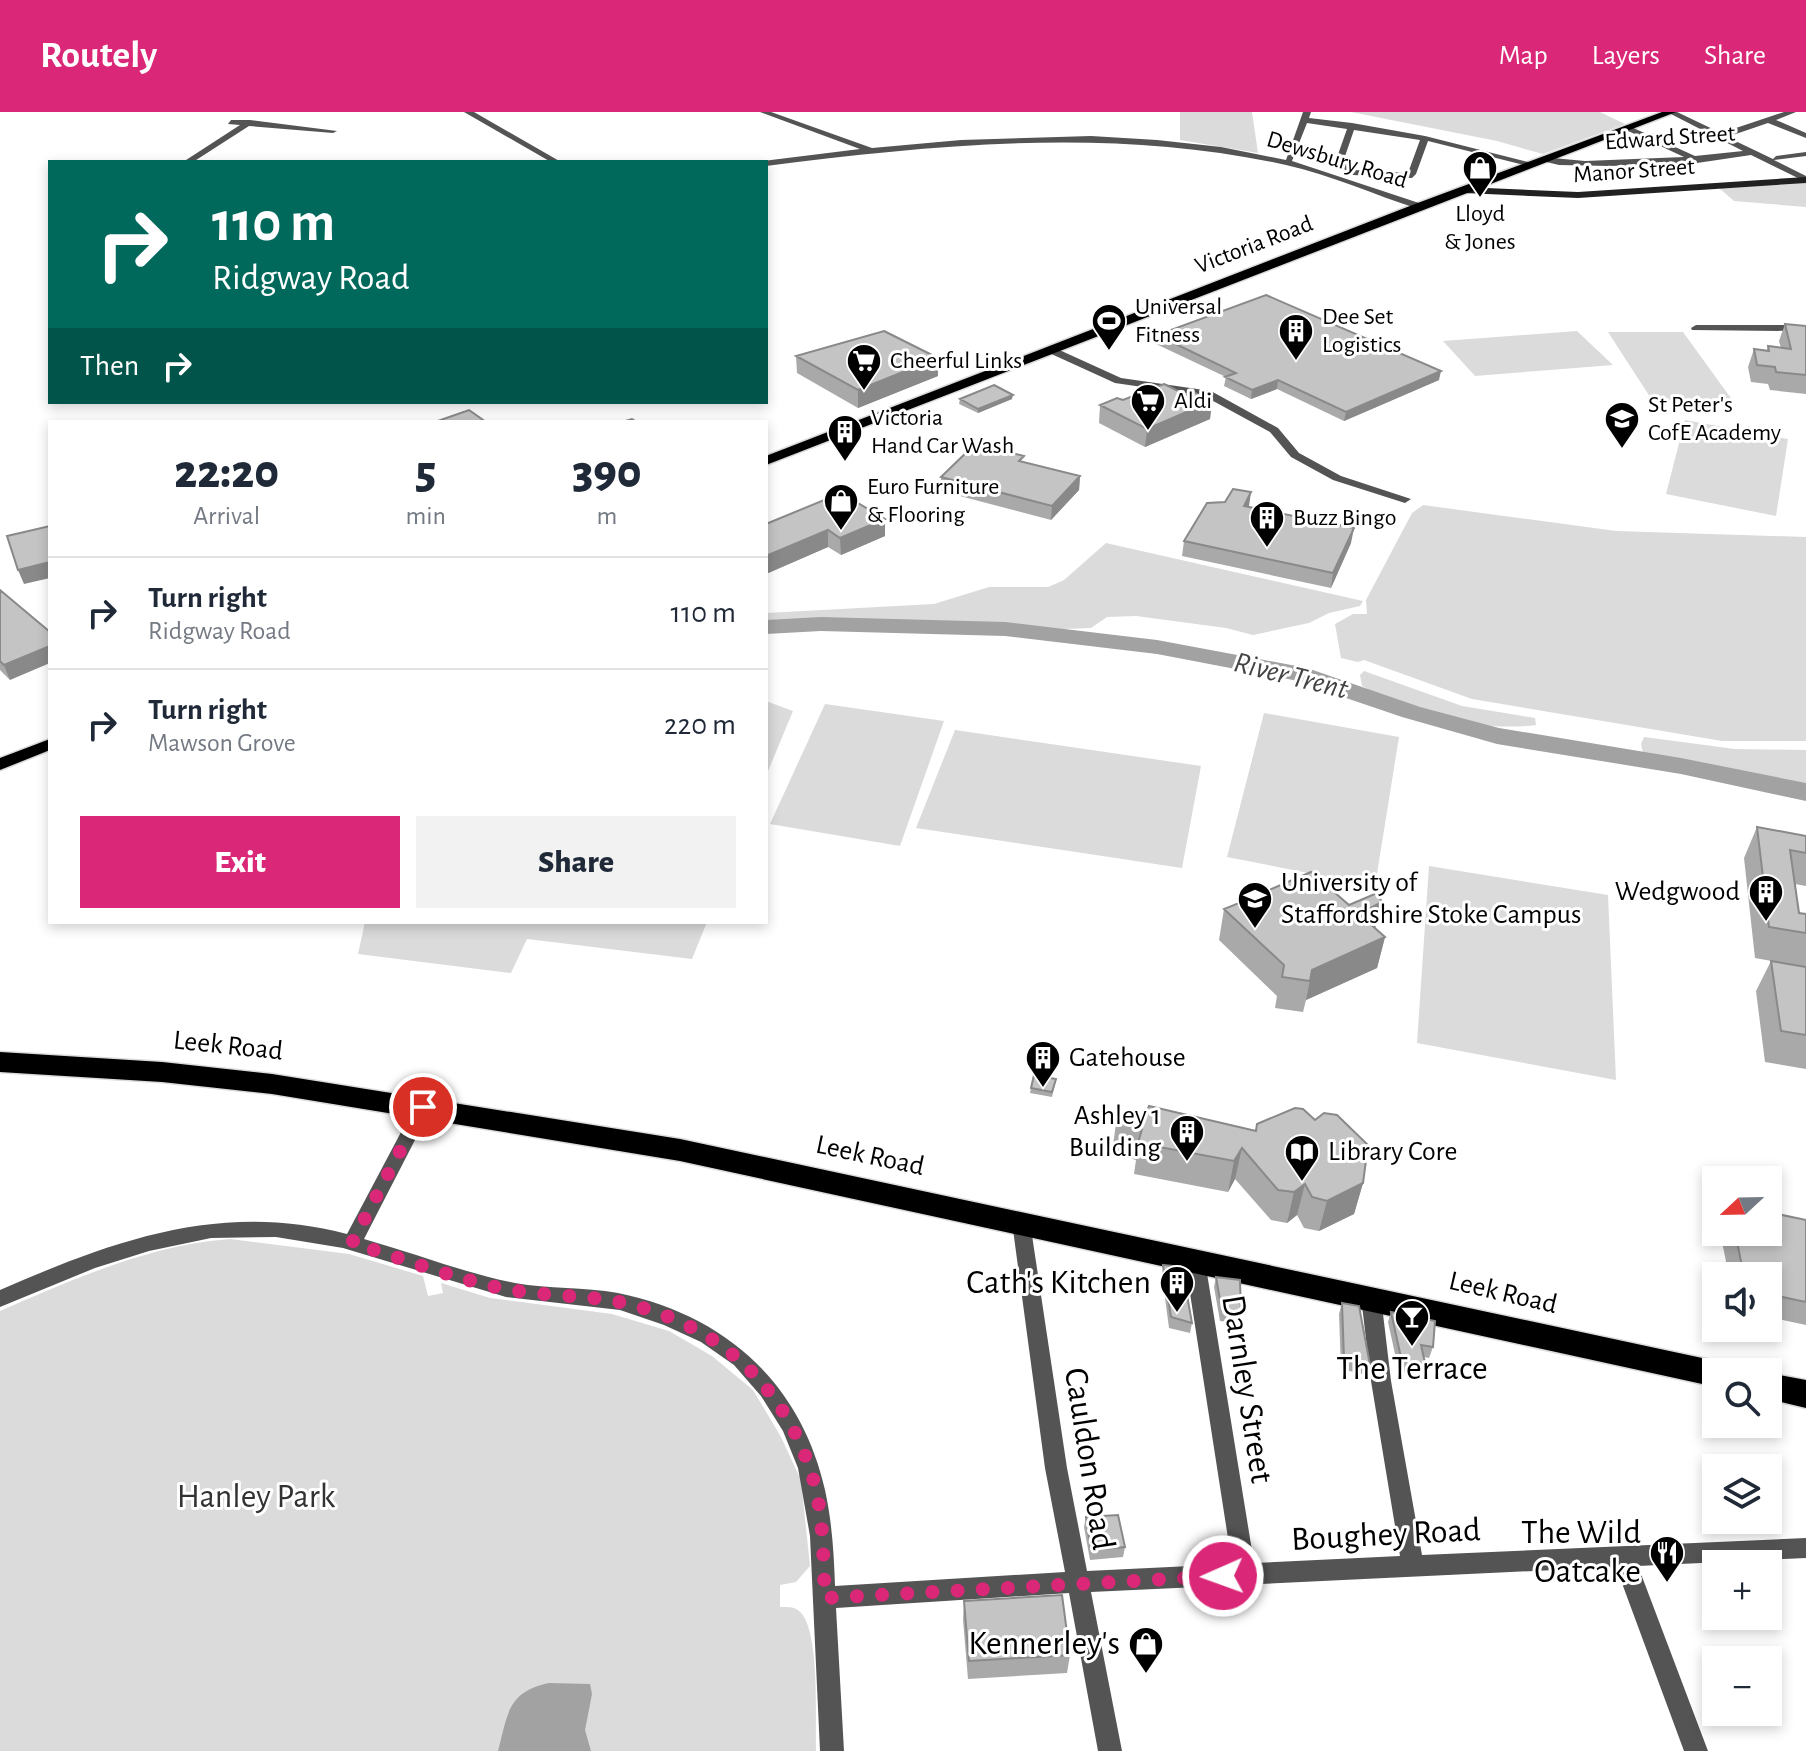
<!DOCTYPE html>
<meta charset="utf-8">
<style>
:root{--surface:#fff;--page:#f2f2f3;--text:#1f2937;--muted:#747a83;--line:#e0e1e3;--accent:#db2777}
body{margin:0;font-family:"Alegreya Sans",sans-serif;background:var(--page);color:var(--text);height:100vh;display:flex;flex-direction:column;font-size:30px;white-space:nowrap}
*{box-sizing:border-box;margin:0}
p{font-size:26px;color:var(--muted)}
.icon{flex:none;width:44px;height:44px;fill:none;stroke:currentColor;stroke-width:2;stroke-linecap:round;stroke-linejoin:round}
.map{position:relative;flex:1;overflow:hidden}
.sheet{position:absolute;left:48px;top:308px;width:720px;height:504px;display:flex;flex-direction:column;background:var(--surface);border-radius:0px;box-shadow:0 4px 12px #0003}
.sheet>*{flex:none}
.hud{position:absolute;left:48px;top:48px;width:720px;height:244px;border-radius:0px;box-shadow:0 4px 12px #0003;background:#00695c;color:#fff;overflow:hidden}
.needle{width:52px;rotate:248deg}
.fabs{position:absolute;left:1702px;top:1054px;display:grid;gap:16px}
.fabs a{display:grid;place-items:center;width:80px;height:80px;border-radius:0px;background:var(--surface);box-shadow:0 4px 12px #0003;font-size:40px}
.pin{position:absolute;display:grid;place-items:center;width:68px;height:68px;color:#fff;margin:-34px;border:4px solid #fff;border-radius:50%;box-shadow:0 2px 8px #0007}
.me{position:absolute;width:88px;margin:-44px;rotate:268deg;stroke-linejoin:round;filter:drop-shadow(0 0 6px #0008)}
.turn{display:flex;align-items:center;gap:28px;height:168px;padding:0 32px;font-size:36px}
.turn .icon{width:104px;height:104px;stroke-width:2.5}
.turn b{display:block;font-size:56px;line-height:68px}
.then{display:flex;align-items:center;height:76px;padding:0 32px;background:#0003;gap:16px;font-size:30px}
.eta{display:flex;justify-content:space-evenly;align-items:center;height:136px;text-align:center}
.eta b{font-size:48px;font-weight:800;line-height:56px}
.cta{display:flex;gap:16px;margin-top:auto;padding:16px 32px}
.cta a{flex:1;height:92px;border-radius:0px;background:var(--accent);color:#fff;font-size:32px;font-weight:800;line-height:92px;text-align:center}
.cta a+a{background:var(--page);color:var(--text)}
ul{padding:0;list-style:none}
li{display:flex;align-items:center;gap:24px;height:112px;padding:0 32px;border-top:2px solid var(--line)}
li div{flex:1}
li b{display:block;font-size:30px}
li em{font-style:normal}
header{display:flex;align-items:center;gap:48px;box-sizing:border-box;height:112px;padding:0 40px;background:var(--accent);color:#fff}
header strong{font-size:38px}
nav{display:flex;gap:44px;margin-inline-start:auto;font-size:28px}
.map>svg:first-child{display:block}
.green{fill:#dbdbdb}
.water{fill:#a2a2a2}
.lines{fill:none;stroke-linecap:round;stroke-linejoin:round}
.river{fill:#a2a2a2;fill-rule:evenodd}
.primary-casing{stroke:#dbdbdb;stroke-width:3}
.highway-casing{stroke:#dbdbdb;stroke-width:3}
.street{fill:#545454;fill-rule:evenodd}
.secondary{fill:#212121;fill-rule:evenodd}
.primary{fill:#000;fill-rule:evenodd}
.highway{fill:#000;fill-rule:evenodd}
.wall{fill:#a9a9a9}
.shaded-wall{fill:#898989}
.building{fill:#c4c4c4;stroke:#898989;stroke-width:2}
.route{stroke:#db2777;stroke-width:14;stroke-dasharray:0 25.2}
.labels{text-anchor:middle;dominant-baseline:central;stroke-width:6;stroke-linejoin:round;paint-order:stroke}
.far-street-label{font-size:24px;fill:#000;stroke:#fff}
.far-poi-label{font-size:24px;fill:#000;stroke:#fff;text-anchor:start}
.poi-label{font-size:28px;fill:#000;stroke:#fff;text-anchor:start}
.street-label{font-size:28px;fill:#000;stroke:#fff}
.water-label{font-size:30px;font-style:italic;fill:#434343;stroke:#fff}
.near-poi-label{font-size:34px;fill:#000;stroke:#fff;text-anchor:end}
.near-street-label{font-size:34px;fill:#000;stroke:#fff}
.near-park-label{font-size:34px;fill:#323232;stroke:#fff}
</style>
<header>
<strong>Routely</strong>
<nav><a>Map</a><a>Layers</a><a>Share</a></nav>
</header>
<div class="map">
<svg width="1806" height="1639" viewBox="0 0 1806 1639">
<rect width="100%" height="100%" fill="#fff"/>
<path class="green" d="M1180,0H1252L1258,41L1180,28Z
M1351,0H1600L1625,12L1543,42L1497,29Z
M1806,70V95L1734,89L1719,76Z
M1577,219L1613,253L1475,264L1443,229Z
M1608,220H1683L1733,289L1652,288Z
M1685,308L1788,327L1776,404L1666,382Z
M1423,393L1616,419L1806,425V629H1722L1472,587L1364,548L1358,550L1341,546L1335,512L1353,502H1367L1366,488L1412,401Z
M1106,431L1363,489L1360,494L1329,501L1309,511L1253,523L1226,516L1136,504L1107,505L1091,516L1062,517L957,510H766V501L934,492L989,475H1048L1064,468Z
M1364,559L1462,594L1535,606L1536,613C1478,620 1414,603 1362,574L1360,563Z
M766,589L793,599L766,664Z
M825,592L944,609L900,734L770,712Z
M1264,601L1399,625L1375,774L1227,745Z
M955,618L1201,654L1182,756L916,716Z
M1644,625L1735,637L1806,638V676L1707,657L1643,641L1641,632Z
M1429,754L1608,783L1616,968L1417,931Z
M365,810H707L692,847L527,827L511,861L358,842Z
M230,1127L349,1142L423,1164L428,1184L443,1181L441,1171L490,1186L612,1202L669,1219L712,1244L753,1278L781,1325L801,1368L810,1454L796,1470L780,1473V1495C788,1495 796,1494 802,1502C820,1525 815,1608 816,1639H0V1199C74,1167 149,1133 230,1127Z"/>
<path class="water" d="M549,1571L590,1572L592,1582L585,1618L591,1639H498C508,1602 507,1580 549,1571Z"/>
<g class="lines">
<path class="river" d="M821,505L1005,510L1157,528L1307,556L1420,595L1499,616L1681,646L1806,671V689L1681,662L1497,632L1402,605L1293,568L1157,542L1005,524L821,519L766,522V508Z"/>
<defs>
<path id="primary" d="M1662,0H1676L766,353V344L1415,92Z
M50,627V638L0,658V646Z"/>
<path id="highway" d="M0,940L162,950L272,962L680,1027L1716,1249L1727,1253L1730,1260H1716V1275L680,1049L272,982L162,970L0,960Z
M1768,1261L1806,1268V1296L1768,1287Z"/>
</defs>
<use href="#primary" class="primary-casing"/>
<use href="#highway" class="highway-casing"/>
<path class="street" d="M464,0H474L561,50H551Z
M760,0H771L872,36L961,28L1091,24L1157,28L1221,35L1286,48L1303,0H1311L1309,6L1352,11L1425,24L1536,52L1532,55L1428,29L1416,62L1412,66L1353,63L1335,51L1347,17L1307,11L1292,49L1422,92L1423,94L1419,97C1374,83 1332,63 1286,53C1114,15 939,32 766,54L763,49L860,37ZM1354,18L1420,28L1408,61L1355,58L1343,50Z
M1667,0H1677L1721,21L1784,0H1796L1776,8L1806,21V26L1768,11L1727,25L1773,47L1776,44L1806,40V44L1774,48L1806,64V70L1751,43L1697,51L1610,54L1559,53L1538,48L1542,45L1585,49L1684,45L1626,18L1629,14L1695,44L1743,39Z
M231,8H250L337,19L333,21L249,14L193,50H183L240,13L228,12Z
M1696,213H1792L1806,216V222L1792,219L1692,218L1691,216Z
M1047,236H1055L1121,266L1211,279L1278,316L1299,341L1341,364L1411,387L1405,391L1333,368L1291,345L1270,320L1204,284L1115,271L1047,240Z
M423,988L429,990L432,995L364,1127C414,1141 464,1161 515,1171C549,1177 584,1175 618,1181C725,1203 801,1271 825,1378C832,1410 834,1442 835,1474L1065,1460L1045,1356L1012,1110L1014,1105L1021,1102L1028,1105L1030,1110L1067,1356L1087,1459L1232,1452L1185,1149L1188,1143L1195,1141L1202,1143L1205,1149L1254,1451L1400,1444L1371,1269L1361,1185L1364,1179L1371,1177L1378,1179L1381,1185L1391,1269L1422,1443L1806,1426V1446L1638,1454L1708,1639H1684L1616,1455L1091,1480L1122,1639H1098L1069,1481L836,1496L844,1639H820L810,1424L798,1356L783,1319L761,1284L734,1253L701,1230L664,1213L620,1198L506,1185L343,1136L276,1125L211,1126L149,1139L95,1156L0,1195V1178C115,1128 221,1089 347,1122L417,990Z"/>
<path class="secondary" d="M1806,65V71L1578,86L1464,81L1460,78L1464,75L1578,80Z"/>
<use href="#primary" class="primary"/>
<use href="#highway" class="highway"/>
</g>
<path class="wall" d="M1785,212L1806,214V282L1770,278L1768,272L1751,270L1748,255L1754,237L1767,238L1768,234L1781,236L1779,229Z
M1157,223L1439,268L1344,309L1277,277L1251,287L1224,274L1226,265L1156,232Z
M796,244L938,246V264L858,296L797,261Z
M1186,283L1212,289L1210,307L1145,335L1099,311L1100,293L1123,288Z
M960,287H1012L978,301L959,292Z
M1023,350L1080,364L1079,378L1051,408L941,379V365Z
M766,412L885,424L841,443L828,435L766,462Z
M1184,429L1351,431L1331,476L1182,444Z
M0,478L10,568L0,558Z
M1757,715L1806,724V774L1795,772L1799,801L1806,802V957L1765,950L1756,879L1771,849L1806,855L1755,846L1744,746Z
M1267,779L1349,793L1382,790L1375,816L1385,825L1377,856L1306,888L1303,900L1275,896L1277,884L1219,828L1224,797L1249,787L1250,781Z
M1055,972L1052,985L1030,981L1031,976Z
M1117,1004L1144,1006L1363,1071L1354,1102L1319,1119L1304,1116L1297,1103L1287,1111L1271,1108L1235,1067L1228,1080L1134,1062L1136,1048L1112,1041Z
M1806,1108V1213L1768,1205V1164H1729L1720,1120H1768Z
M1163,1153L1192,1211L1190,1221L1169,1216L1162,1163Z
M1216,1165L1241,1201L1239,1211L1220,1209L1214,1175Z
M1342,1191L1370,1253L1367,1263L1341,1257L1339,1202Z
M1391,1200L1433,1235L1429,1246L1424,1245L1425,1251L1421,1261L1399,1260L1388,1210Z
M1086,1405L1125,1435L1123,1445L1090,1448L1084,1415Z
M964,1489L1070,1543L1067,1561L968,1567L963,1508Z"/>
<path class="shaded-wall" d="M938,246V264L858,296V278Z
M1441,259L1439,268L1344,309L1346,300Z
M1278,268L1277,277L1251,287L1252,278Z
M1013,283L1012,287L978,301V297Z
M1212,289L1210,307L1145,335L1147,317Z
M1080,364L1079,378L1051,408L1052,394Z
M1251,380L1249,394L1242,408L1244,394Z
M885,407V424L841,443L840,426Z
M1354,416L1351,431L1331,476L1333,461Z
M828,418V435L766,462V444Z
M50,450V466L24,472L18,458Z
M50,534V551L10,568L4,553Z
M1382,790L1374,821L1359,802Z
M1385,825L1377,856L1306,888L1312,858Z
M1242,1036L1235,1067L1228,1080L1234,1049Z
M1363,1071L1354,1102L1319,1119L1327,1089Z
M1305,1072L1297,1103L1287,1111L1294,1080Z"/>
<path class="building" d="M1266,183L1441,259L1346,300L1278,268L1252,278L1225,265L1236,261L1157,223Z
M1785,212L1806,214V263L1776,260L1775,255L1757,253L1754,237L1769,239L1768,234L1791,237Z
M884,219L938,246L858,278L796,244Z
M1164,272L1186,283L1193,280L1212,289L1147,317L1100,293L1117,286L1123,288Z
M994,273L1013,283L978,297L960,287Z
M469,298L486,310H435Z
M632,307L637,310H622Z
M984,334L1024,344L1019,349L1080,364L1052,394L941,365L971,336L980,339Z
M1233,377L1251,380L1244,394L1354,416L1333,461L1184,429L1207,391L1225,390Z
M841,381L885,407L840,426L828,418L766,444V412Z
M50,414V450L18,458L7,424Z
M0,478L50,520V534L4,553L0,549Z
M1757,715L1806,724V741L1790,738L1799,801L1806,802V821L1769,815Z
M1311,760L1349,793L1377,781L1382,790L1359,802L1385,825L1312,858L1310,869L1282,865L1284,853L1224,797L1254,785L1250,781L1264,776L1267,779Z
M1771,849L1806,855V923L1781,919Z
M1034,963L1056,967L1052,980L1031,976Z
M1149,994L1256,1019L1257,1012L1295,996L1303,997L1315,1008L1324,1001L1337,1003L1368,1033L1363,1071L1327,1089L1312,1085L1305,1072L1294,1080L1278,1078L1242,1036L1234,1049L1138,1031L1142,1017L1116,1010L1117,1004L1144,1006Z
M1768,1100L1806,1108V1190L1768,1182V1164H1744L1735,1120H1768Z
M1163,1153L1182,1155L1192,1211L1171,1205Z
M1216,1165L1240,1168L1241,1201L1222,1199Z
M1342,1191L1359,1194L1370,1253L1344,1247Z
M1391,1200L1435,1209L1433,1235L1421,1233L1425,1251L1402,1250Z
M1118,1403L1125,1435L1091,1438L1086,1405Z
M1062,1483L1070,1543L969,1549L964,1489Z"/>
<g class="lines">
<path class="route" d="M423,995L352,1131C401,1146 461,1169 510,1178C546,1184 584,1183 619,1190C718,1211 786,1273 814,1370C824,1407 823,1448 825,1486L1223,1464"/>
</g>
<defs>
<symbol id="shop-pin" viewBox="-11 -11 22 30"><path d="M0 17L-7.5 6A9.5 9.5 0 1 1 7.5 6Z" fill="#000" stroke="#fff"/><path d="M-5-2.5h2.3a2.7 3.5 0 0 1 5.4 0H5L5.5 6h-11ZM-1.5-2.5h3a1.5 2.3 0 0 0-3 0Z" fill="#fff"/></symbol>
<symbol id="stadium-pin" viewBox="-11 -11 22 30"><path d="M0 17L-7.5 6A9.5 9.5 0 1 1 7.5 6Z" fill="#000" stroke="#fff"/><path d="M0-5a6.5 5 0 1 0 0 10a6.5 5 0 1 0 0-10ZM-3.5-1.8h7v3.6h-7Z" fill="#fff"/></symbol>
<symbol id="building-pin" viewBox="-11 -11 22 30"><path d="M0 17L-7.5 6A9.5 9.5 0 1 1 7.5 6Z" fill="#000" stroke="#fff"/><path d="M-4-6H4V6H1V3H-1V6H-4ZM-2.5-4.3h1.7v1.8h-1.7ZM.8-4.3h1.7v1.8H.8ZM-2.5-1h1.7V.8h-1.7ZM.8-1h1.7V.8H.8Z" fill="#fff"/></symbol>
<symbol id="supermarket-pin" viewBox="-11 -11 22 30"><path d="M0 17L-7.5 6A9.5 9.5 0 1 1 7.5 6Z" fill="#000" stroke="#fff"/><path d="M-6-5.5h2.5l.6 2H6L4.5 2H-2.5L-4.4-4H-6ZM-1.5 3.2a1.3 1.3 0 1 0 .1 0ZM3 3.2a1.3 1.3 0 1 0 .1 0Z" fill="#fff"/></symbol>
<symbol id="school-pin" viewBox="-11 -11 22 30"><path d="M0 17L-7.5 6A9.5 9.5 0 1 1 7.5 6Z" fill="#000" stroke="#fff"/><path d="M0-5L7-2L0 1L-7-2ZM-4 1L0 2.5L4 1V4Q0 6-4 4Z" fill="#fff"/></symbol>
<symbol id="university-pin" viewBox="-11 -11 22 30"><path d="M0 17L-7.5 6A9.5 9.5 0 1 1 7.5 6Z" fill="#000" stroke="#fff"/><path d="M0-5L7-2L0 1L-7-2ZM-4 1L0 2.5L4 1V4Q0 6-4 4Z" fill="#fff"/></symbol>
<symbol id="library-pin" viewBox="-11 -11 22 30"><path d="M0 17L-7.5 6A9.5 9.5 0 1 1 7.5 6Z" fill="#000" stroke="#fff"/><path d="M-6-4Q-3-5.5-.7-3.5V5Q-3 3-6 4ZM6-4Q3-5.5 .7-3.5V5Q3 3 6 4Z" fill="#fff"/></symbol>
<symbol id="bar-pin" viewBox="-11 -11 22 30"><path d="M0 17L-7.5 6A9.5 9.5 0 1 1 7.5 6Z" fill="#000" stroke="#fff"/><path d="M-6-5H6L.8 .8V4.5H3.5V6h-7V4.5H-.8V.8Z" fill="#fff"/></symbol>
<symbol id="restaurant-pin" viewBox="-11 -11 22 30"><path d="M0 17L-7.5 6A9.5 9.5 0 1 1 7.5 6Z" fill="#000" stroke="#fff"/><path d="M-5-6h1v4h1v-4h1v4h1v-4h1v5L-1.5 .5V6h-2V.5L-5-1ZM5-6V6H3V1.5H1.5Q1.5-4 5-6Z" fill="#fff"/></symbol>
</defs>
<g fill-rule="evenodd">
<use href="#shop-pin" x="1460" y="36" width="40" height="54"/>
<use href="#stadium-pin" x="1089" y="189" width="40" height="54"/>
<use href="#building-pin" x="1276" y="199" width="40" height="54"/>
<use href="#supermarket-pin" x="844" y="229" width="40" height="54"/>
<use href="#supermarket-pin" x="1128" y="269" width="40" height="54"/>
<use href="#school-pin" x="1602" y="287" width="40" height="54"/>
<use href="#building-pin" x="825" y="300" width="40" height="54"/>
<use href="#shop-pin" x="821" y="369" width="40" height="54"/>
<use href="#building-pin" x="1247" y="386" width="40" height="54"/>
<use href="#building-pin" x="1746" y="760" width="40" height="54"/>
<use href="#university-pin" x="1235" y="767" width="40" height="54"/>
<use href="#building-pin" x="1023" y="926" width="40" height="54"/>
<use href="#building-pin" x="1167" y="1000" width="40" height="54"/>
<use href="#library-pin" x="1282" y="1020" width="40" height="54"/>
<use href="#building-pin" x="1157" y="1151" width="40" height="54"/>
<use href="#bar-pin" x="1392" y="1185" width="40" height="54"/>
<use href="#restaurant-pin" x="1647" y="1421" width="40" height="54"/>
<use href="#shop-pin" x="1126" y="1512" width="40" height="54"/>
</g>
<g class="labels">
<g class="far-street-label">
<text transform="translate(1670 26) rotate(-4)">Edward Street</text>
<text transform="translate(1337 48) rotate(17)">Dewsbury Road</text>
<text transform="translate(1634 59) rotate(-4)">Manor Street</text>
<text transform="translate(1254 133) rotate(-21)">Victoria Road</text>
</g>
<g class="far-poi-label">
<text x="1480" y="102" text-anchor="middle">Lloyd<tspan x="1480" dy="28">&amp; Jones</tspan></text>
<text x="1135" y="195">Universal<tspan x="1135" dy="28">Fitness</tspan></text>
<text x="1322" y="205">Dee Set<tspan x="1322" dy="28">Logistics</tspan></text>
<text x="890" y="249">Cheerful Links</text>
<text x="1174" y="289">Aldi</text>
<text x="1648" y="293">St Peter's<tspan x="1648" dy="28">CofE Academy</tspan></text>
<text x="871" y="306">Victoria<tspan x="871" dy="28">Hand Car Wash</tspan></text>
<text x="867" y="375">Euro Furniture<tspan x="867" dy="28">&amp; Flooring</tspan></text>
<text x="1293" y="406">Buzz Bingo</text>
</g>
<g class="poi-label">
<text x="1281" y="771">University of<tspan x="1281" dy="32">Staffordshire Stoke Campus</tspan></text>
<text x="1740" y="780" text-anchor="end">Wedgwood</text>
<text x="1069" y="946">Gatehouse</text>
<text x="1161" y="1004" text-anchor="end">Ashley 1<tspan x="1161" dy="32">Building</tspan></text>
<text x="1328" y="1040">Library Core</text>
</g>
<g class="street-label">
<text transform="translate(228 934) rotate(6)">Leek Road</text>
<text transform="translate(870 1044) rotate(12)">Leek Road</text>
<text transform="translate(1503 1181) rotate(13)">Leek Road</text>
</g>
<g class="water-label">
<text transform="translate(1291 564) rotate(14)">River Trent</text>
</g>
<g class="near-poi-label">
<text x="1151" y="1171">Cath's Kitchen</text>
<text x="1412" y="1257" text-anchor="middle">The Terrace</text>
<text x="1641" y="1421">The Wild<tspan x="1641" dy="39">Oatcake</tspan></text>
<text x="1120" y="1532">Kennerley's</text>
</g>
<g class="near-street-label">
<text transform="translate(1247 1277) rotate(81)">Darnley Street</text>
<text transform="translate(1089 1347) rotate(81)">Cauldon Road</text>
<text transform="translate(1386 1423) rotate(-3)">Boughey Road</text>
</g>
<g class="near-park-label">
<text x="256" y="1385">Hanley Park</text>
</g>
</g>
</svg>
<div class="fabs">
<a><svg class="needle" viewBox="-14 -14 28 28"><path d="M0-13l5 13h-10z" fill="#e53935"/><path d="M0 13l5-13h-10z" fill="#747a83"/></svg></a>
<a><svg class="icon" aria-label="sound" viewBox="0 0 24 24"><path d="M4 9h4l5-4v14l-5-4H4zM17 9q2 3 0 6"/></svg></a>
<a><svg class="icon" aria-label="search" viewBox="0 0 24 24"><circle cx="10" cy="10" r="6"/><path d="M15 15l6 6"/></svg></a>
<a><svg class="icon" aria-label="layers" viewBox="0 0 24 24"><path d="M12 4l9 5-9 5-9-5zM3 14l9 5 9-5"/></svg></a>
<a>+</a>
<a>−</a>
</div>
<div class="pin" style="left:423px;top:995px;background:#d93025"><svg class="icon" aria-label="arrive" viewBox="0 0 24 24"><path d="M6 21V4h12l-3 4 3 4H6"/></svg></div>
<svg class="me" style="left:1223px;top:1464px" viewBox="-20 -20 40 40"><circle r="17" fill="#db2777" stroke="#fff" stroke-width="3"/><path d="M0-11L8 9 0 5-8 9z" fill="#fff"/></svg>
<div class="hud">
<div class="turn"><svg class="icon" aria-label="right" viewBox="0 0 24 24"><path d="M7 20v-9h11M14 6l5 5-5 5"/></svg><div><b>110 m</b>Ridgway Road</div></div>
<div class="then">Then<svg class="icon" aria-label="right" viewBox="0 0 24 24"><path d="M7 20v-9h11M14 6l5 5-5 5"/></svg></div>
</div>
<section class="sheet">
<div class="eta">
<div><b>22:20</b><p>Arrival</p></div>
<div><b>5</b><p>min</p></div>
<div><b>390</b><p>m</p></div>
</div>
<ul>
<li><svg class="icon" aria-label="right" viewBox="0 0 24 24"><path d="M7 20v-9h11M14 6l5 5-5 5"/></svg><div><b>Turn right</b><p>Ridgway Road</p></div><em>110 m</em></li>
<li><svg class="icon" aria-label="right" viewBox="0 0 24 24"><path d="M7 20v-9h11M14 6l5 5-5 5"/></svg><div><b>Turn right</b><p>Mawson Grove</p></div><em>220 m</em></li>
</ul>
<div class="cta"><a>Exit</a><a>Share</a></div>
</section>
</div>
